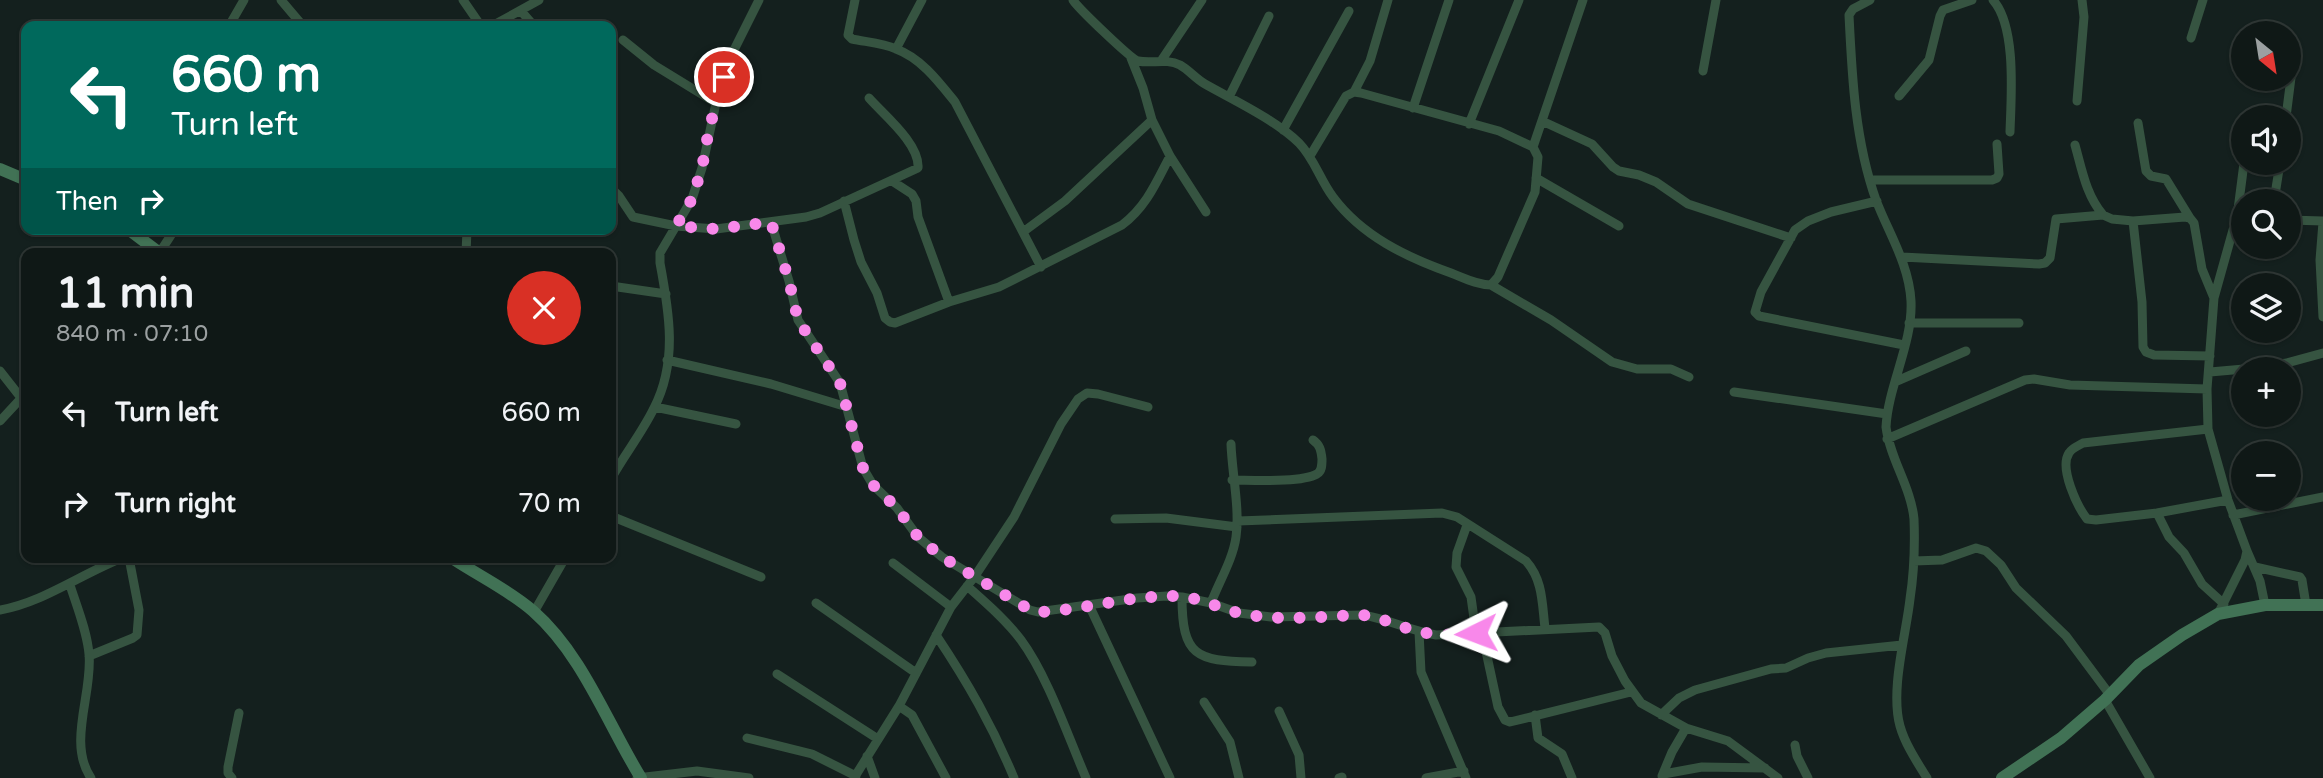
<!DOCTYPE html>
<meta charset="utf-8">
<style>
:root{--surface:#0f1816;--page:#18211f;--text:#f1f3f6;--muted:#9ba0a1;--line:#2f3735}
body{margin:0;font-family:"Varela Round",sans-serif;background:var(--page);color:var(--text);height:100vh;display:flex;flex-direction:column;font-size:26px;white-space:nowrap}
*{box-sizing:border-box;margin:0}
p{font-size:23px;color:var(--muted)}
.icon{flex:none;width:38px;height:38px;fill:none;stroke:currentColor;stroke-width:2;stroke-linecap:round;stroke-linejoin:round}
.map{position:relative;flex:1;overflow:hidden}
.drawer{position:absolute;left:21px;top:248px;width:595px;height:315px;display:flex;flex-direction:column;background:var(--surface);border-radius:14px;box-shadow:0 2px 5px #0004,0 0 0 2px var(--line)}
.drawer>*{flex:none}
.guide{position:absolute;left:21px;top:21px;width:595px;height:214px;border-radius:14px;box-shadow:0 2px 5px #0004,0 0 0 2px var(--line);background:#00695c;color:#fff;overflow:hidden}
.needle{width:46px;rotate:150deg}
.buttons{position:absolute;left:2231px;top:21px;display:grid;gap:14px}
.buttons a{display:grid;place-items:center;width:70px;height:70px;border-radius:50%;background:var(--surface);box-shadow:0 2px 5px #0004,0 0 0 2px var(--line);font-size:35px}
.pin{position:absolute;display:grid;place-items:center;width:60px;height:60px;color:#fff;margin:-30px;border:4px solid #fff;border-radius:50%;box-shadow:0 2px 7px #0007}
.me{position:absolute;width:77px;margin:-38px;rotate:267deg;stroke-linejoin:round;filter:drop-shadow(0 0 5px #0008)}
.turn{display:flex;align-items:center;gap:24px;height:147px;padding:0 35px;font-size:32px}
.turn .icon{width:91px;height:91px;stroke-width:2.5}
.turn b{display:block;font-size:49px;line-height:60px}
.then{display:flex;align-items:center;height:66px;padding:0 35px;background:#0003;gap:14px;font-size:26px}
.round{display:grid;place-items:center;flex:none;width:74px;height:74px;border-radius:37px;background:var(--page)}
.headline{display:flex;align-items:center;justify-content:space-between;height:119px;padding:0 35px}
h1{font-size:42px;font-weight:800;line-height:52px}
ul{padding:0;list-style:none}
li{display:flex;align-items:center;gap:21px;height:91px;padding:0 35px}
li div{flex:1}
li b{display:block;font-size:26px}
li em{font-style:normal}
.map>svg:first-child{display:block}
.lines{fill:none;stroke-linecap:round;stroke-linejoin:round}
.street{stroke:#365441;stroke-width:9}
.secondary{stroke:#417255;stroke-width:12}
.route{stroke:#f888ea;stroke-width:12;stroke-dasharray:0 21.6}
</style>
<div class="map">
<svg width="2323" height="778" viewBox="0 0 2323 778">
<rect width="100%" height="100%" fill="#14201e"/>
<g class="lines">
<path class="street" d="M281,0L303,26
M463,0L481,26
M855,0L848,35L852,39C866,42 883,43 896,49C921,58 939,82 955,102L1041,267
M1073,0C1078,8 1131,59 1138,61C1152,64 1166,58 1180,65C1189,70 1196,79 1205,84C1235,101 1274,119 1299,143C1314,158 1320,180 1333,197C1362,236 1406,257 1451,273C1464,278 1477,285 1491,285L1498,277L1535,192L1538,157L1533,147L1499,131L1361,93L1354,92L1346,96L1310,156
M1870,0L1853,9L1849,15C1852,77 1855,141 1876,200C1889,234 1909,264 1911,301C1913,343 1888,386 1886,427C1890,459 1911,487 1914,519C1915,545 1914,573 1910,599C1906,635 1890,690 1900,726C1905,744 1917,762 1927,778
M1993,0C2017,27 2011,98 2010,132
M521,11L534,26
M229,26L244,0
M492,26L539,0
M2191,38L2203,0
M623,40L654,65L716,103
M896,49L922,0
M1131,58L1143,88L1152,120L1170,156L1206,212
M1161,61L1202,0
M1703,71L1716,0
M1354,92L1370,61L1388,0
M1899,96L1929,60L1940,16L1943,10L1972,0
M1229,97L1269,16
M2077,101L2084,17L2082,0
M1413,108L1449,0
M2286,117L2292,70
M1542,121L1592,144L1613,167L1619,171L1639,175L1656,182L1688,204L1791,238
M2138,123L2146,171L2151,176L2166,179L2190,218
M1469,124L1519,0
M1283,130L1349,11
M2075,145C2082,170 2086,195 2103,215
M1533,147L1583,0
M1536,178L1619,226
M1870,180H1992L1997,178L1999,174L1997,144
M892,181L912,194L916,201L918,217L949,302
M611,188L619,196L633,217L676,226L716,229L806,217L820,213L918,168C920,144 884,115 869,98
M844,201L854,240L861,262L877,293L885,318L890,322L895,323L949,302L999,287L1122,225C1146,207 1156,183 1170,156
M1877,201L1831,212L1808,221L1795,230L1761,292L1755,312L1759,316L1904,345
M2274,201L2280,163
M2289,220L2323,221
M2133,221L2142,302L2143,347L2146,352L2154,355L2210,356
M771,222L789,281L798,320L840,383L863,468L873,485L897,508L918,537L942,557L1030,610L1038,612L1137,598L1167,596L1182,597L1211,603L1239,613L1271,617L1363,615C1388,619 1411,631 1436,635L1599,627L1605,633L1612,656L1625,681L1641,703L1686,728L1728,741L1778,778
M2323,222L2320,260L2323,317
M2236,225L2244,163
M1023,232L1065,201L1152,120
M160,252L175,229
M466,254L467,229
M1902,257L2039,264L2045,263L2050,258L2056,219L2103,215L2112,219L2133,221L2185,217L2190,218L2194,223L2202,269L2214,298
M1491,285L1551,320L1612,362L1637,369H1671L1689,377
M611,286L666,294
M1909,323H2019
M667,360L771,384L847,407
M2245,369L2287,363L2323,353
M0,371L22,399
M2210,372L2244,369
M1897,381L1966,351
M1734,392L1887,414
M655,407L736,424
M0,421L26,393
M2208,429L2083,443C2078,446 2072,448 2069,453C2059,468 2077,506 2087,519L2096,520L2157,513L2228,500
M1887,439L2025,380L2034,379L2070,385L2207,389
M611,479C624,455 642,433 654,408C678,362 669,311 660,263V253L692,199L702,168L716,103L733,52L759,0
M1232,480C1251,480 1301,483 1317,474C1322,471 1322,465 1322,459C1321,450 1320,445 1313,440
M2157,513L2169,537L2184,553L2202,584L2224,604
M2233,515L2323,497
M611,516L761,577
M1115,519L1166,518L1237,527
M1238,521L1442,513L1457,517L1526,561C1543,580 1542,603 1545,628
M1467,525L1457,553L1456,567L1471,597L1476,633
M2247,551L2260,581L2265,605
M1914,561L1942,560L1976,548L1986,551L2001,565L2016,588L2066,636L2110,695
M893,563L951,607
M2255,567L2300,577L2302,580L2306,605
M70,585C77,607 87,631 89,654C93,693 67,743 91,778
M967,586C986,603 1006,620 1021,640C1047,675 1068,736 1086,778
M1182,597C1182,656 1196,661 1252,662
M816,603L916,673
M1211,603C1219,582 1233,559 1236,537C1240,509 1232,473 1231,444
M1089,605L1170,778
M0,610C44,602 81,574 122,558
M534,612L565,558
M2218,614L2245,560L2247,551L2228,500L2208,429L2207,389L2214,298L2233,230L2236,225L2244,222
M1419,632L1421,672L1466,778
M1482,633L1498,707L1505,720L1510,722L1631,692
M936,635C968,683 992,725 1014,778
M89,656L133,638L137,635L139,610L129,558
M777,674L878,739
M2105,700L2150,778
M1204,702L1230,742L1239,778
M899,706L912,715L946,778
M1279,711L1299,755L1301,778
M1535,715L1538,738L1562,754L1572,778
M1661,715L1679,698L1695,690L1771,669L1786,668L1808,658L1826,653L1902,645
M747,738L812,754L856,776
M1795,745L1797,756L1808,778
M867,756L875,778
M1664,774L1702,767L1765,768
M1662,776L1672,752L1686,728
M232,778L228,773V767L239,713
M637,778L697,771L749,778
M854,778L899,706L951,607L975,576L1014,517L1061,424L1078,399L1087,393L1098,394L1148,407
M1339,778L1342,777
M1426,778L1464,771"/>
<path class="secondary" d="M0,169L26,180
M128,229L161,254
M452,558C479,576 509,590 533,611C583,655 607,723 641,778
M2002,778L2061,738L2105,700L2139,665L2182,635L2218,614L2265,605H2323"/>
</g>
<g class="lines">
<path class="route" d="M724,77L709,129L702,168L692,199L676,226L716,229L771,222L789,281L798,320L840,383L863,468L873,485L897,508L918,537L942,557L1030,610L1038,612C1085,610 1130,595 1177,596C1199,597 1218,608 1239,613C1278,622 1323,616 1363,615C1384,618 1401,628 1421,632C1439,636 1458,634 1476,633"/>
</g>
</svg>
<div class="buttons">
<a><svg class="needle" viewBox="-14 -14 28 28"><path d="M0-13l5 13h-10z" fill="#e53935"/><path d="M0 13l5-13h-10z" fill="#9ba0a1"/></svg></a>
<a><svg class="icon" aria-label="sound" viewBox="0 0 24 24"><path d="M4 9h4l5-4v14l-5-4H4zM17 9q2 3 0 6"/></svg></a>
<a><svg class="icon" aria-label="search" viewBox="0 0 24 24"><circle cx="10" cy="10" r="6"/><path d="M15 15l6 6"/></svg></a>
<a><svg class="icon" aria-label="layers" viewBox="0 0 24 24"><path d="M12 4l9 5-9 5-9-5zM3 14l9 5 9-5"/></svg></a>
<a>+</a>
<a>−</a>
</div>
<div class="pin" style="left:724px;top:77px;background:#d93025"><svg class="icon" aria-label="arrive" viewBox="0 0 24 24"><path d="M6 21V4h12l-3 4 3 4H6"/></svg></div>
<svg class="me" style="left:1476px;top:633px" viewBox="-20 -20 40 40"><path d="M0-17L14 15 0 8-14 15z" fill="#f888ea" stroke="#fff" stroke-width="4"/></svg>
<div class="guide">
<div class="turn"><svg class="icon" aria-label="left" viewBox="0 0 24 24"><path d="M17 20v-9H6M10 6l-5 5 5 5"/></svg><div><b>660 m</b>Turn left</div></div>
<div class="then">Then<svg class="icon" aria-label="right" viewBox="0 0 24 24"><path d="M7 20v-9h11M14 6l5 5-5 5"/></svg></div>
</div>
<section class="drawer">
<div class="headline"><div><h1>11 min</h1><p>840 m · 07:10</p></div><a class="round" style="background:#d93025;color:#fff"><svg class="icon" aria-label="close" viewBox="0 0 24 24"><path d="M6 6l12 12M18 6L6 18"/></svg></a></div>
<ul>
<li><svg class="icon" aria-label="left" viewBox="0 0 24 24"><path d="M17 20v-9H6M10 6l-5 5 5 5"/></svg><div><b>Turn left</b></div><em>660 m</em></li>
<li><svg class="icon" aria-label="right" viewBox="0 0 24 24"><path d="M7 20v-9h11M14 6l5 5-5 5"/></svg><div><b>Turn right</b></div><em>70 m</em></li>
</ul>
</section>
</div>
